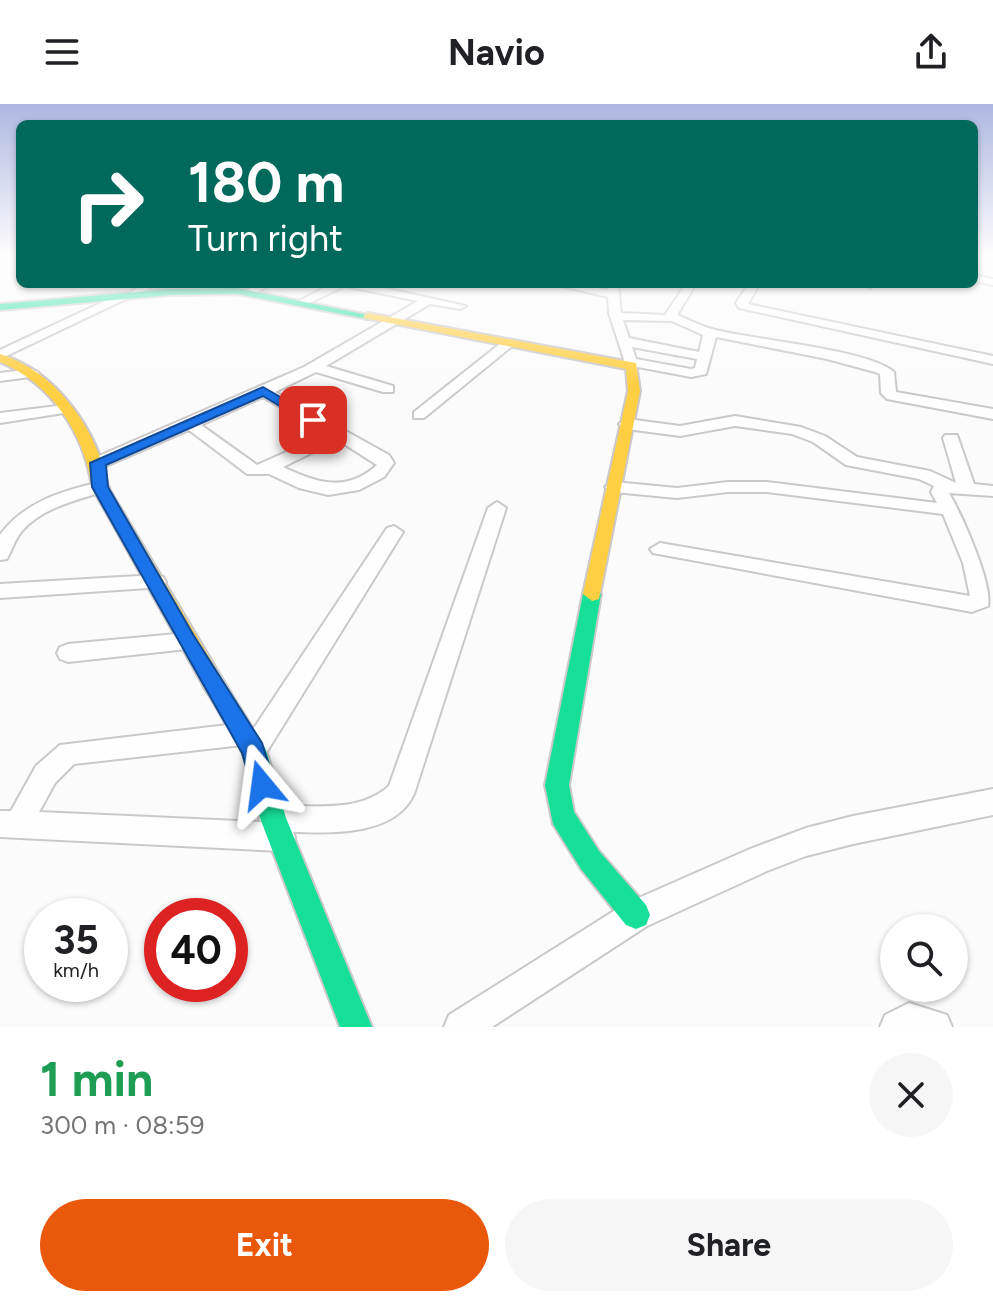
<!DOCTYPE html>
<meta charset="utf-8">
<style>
:root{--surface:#fff;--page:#f6f6f6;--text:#202124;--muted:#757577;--accent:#ea580c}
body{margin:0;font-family:Figtree,sans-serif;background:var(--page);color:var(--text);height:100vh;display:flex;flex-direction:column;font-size:30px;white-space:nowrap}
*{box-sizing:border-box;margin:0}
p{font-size:26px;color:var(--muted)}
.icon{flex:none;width:44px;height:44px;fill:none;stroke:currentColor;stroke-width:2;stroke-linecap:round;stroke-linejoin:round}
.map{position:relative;height:923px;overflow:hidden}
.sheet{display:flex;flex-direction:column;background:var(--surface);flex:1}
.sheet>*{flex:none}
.hud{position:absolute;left:16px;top:16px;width:962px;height:168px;border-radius:12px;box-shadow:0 2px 6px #0004;background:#00695c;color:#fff;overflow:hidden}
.buttons{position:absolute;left:880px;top:810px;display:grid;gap:16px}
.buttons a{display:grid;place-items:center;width:88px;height:88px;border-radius:50%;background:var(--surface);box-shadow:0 2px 6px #0004;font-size:40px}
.speed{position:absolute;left:24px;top:794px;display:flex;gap:16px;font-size:40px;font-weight:700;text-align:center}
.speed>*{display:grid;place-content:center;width:104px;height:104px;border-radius:50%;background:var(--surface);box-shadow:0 2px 6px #0004;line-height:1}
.speed small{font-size:20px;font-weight:400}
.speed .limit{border:12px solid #d22;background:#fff;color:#111}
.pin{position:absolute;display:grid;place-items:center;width:68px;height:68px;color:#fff;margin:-34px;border-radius:16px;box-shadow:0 4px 12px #0006}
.me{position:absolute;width:88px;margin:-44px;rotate:344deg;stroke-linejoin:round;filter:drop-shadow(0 0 6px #0008)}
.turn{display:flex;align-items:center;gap:28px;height:168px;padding:0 40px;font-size:36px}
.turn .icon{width:104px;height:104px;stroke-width:2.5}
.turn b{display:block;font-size:56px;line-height:68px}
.round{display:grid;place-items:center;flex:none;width:84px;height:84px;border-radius:42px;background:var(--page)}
.overview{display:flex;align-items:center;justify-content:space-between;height:136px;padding:0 40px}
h1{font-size:48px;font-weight:700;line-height:60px;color:#1e9e55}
.button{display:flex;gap:16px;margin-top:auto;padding:16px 40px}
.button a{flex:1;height:92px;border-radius:48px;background:var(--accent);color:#fff;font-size:32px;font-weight:700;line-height:92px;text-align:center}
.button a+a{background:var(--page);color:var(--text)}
header{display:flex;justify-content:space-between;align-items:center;height:104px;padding:0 40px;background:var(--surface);font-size:36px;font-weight:700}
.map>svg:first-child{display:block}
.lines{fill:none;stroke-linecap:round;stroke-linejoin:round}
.street-casing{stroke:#cbc8c9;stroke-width:4}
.fast-casing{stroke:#cbc8c9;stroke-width:4}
.slow-casing{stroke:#cbc8c9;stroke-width:4}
.street{fill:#fffefe;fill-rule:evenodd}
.fast{fill:#16e098;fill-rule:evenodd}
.slow{fill:#ffcf43;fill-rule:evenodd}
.route{fill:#1a73e8;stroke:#114b97;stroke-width:2}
</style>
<header><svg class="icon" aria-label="menu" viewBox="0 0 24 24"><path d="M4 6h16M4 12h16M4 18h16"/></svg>Navio<svg class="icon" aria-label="share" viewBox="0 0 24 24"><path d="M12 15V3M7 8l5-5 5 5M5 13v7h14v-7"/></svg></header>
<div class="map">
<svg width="993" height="923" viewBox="0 0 993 923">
<rect width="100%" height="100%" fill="#fcfbfb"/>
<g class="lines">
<defs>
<path id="street" d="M974,171L993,175V181L974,177Z
M143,180H155L136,194H128L0,255V246L120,190H128Z
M258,180H272L252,191L242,189Z
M332,180H365L466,202L460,205L430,200L326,262L393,282V288H383L316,268L275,288L389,351L394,359L384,373L359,386L328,391L299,384L269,370H247L189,326L104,363H92L90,359L92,355L304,263L418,197L345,182L305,201L295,199ZM263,293L327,330L257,361L201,321ZM338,336L377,361C346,389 317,379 283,363Z
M553,180H575L608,186V180H618L621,209L665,211L686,180H696L677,211C688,215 700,222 712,225C751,236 868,245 894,268L896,288L993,305V315L887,295L881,289L880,270L875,268L827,255L716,233L706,270L691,273L638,263L627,265L609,209L608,193ZM623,216L672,217L703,231L699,248L629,234ZM632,243L697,255L695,264L691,265L636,255Z
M749,180L758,182L748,200L993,252V260L739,204L736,199Z
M876,180L870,184L865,181V180Z
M506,235L517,238L424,314H414V308Z
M32,265L39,269L37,272L0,277V269Z
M65,301L70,302V308L0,319V309Z
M735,312L801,323L825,332L857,353L930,367L956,379L943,334L945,331H957L974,380L993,382V392L949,389C961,409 993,480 988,502L972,508L653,449L650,445L660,439L970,492L963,459L943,410L767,388H728L677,394L614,388L605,383L614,378L677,384L728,378H767L937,399L931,388L934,382L919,375L846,361L813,338L792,330L735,322L680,332L627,325L619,320L627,315L680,322Z
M100,378L106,379L109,383L106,387C77,396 43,403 22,427C15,435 12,446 7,455L0,456V431C24,398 62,387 100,378Z
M497,398L506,404L414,690C395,732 332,729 293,728L295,733L291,743L281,747L0,733V707H11L36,662L60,641L244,619L254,624L387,424L394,422L403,428L263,654L254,657L245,654L241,646L243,641L74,660L55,679L39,708L261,718L259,714L263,705L273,701C311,701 358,710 389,682L488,404Z
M156,471L163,473L166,478L163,483L0,494V480Z
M187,529L195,531L198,537L195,543L187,545L68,558L60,555L57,549L60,543L68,540Z
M993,685V711L853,740L806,752L767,767L647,822L492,923H444L449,911L625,800L750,745L806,724L853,712Z
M909,899L947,911L952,923H880L885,911Z"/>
<path id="fast" d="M237,184L373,212L368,215L237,190L170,191L0,206V200L170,185Z
M592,483L601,490L569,681L574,708L599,747L646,801L650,811L646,821L636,825L626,821L581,765L553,720L545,681L583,490Z
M216,575L224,578L266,646L286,714L372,923H340L260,714L243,649L205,584L208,578Z"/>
<path id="slow" d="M368,209L636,259L640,287L599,495L592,497L583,490L628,287L626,265L364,214L363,212Z
M0,250C57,268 98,326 108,383L224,578L227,584L224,590L216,593L208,590L92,383C84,329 51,279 0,258Z"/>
</defs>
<use href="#street" class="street-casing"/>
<use href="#fast" class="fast-casing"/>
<use href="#slow" class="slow-casing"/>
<use href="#street" class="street"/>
<use href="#fast" class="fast"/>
<use href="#slow" class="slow"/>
</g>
<linearGradient id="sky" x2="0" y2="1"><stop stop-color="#adb8e1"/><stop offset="0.54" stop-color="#fefdfd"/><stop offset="1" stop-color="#fefdfd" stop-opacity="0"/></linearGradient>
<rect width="993" height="280" fill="url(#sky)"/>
<path class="route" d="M263,283L320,316L308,319L263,292L106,361L108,383L194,532L262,639L275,681L271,689L262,692L254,689L242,649L92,383L90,359Z"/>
</svg>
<div class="buttons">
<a><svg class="icon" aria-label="search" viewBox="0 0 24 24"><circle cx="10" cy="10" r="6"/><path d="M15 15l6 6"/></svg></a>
</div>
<div class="speed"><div>35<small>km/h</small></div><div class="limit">40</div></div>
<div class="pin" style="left:313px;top:316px;background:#d93025"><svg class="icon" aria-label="arrive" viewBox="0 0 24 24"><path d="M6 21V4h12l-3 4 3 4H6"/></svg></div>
<svg class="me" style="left:262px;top:681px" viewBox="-20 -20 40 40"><path d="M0-17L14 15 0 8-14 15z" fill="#1a73e8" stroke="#fff" stroke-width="4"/></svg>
<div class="hud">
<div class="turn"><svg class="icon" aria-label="right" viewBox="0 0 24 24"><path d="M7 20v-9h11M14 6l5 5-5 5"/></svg><div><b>180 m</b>Turn right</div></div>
</div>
</div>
<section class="sheet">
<div class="overview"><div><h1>1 min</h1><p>300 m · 08:59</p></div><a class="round"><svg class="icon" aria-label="close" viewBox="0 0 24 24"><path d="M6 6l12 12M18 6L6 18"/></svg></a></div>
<div class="button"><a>Exit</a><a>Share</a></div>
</section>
